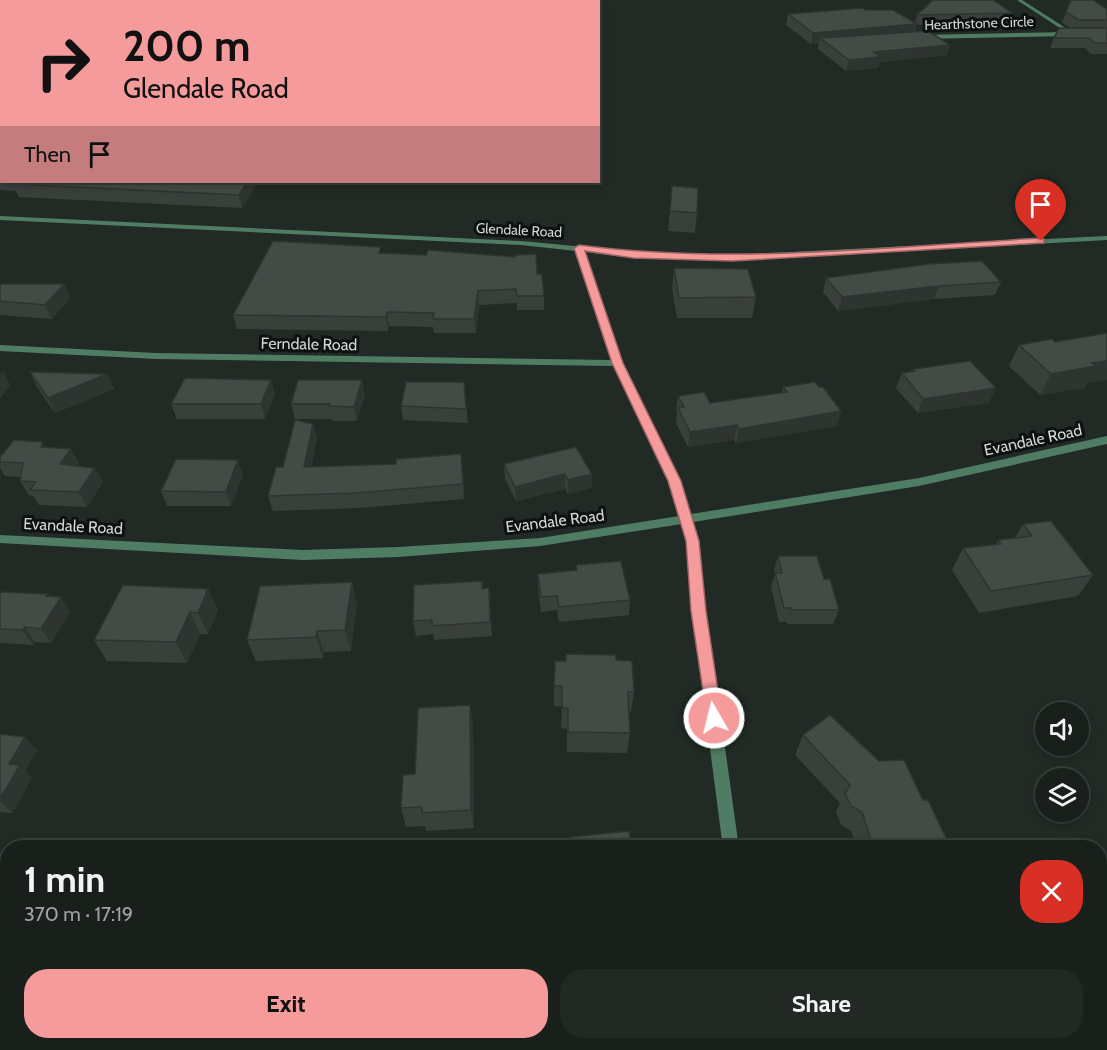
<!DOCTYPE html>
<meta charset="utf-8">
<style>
:root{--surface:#19201b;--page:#222824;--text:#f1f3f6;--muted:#9fa3a3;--line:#373e3a;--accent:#f59b9c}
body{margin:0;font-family:Cabin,sans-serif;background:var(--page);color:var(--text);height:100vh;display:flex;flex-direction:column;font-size:22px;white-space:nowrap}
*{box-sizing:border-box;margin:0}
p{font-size:20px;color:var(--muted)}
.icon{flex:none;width:33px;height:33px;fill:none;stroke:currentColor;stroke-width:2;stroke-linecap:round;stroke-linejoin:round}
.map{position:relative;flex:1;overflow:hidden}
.details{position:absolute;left:0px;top:840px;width:1107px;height:210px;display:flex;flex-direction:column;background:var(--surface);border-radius:24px 24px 0 0;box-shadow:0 3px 9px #0003,0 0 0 2px var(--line)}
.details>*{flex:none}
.banner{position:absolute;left:0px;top:0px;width:600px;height:183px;box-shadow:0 3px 9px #0003,0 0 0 2px var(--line);background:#f59b9c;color:#111;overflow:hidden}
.controls{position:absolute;left:1035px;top:702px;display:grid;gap:12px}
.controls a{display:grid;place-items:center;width:54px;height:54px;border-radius:50%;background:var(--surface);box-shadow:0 3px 9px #0003,0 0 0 2px var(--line);font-size:30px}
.pin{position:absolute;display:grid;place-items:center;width:51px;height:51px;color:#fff;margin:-62px -26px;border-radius:50% 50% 50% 0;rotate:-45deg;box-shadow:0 0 6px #0007}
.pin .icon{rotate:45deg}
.me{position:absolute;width:66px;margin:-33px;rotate:352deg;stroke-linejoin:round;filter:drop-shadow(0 0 4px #0008)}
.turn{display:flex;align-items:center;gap:21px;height:126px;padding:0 24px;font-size:27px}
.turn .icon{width:78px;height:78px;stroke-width:2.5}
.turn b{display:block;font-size:42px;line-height:51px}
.then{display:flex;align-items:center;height:57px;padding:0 24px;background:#0003;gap:12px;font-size:22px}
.round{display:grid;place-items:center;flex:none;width:63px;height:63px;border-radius:24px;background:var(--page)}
.head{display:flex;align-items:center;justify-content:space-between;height:102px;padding:0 24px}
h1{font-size:36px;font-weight:700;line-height:45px}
.cta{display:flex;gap:12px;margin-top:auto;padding:12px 24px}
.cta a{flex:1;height:69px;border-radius:24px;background:var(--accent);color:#111;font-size:24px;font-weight:700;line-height:69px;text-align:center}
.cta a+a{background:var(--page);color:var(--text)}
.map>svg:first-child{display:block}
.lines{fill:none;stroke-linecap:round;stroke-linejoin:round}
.minor{fill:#4f7d63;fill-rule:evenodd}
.wall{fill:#39403b}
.shaded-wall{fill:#2e3430}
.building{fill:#424b45;stroke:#2e3430;stroke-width:1.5}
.route{fill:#f59b9c;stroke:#9f6565;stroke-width:1.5}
.labels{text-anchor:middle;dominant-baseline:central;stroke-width:6;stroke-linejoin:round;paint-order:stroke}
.far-street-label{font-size:14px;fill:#d2d7d4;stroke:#0d110f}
.street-label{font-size:16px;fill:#d2d7d4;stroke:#0d110f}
</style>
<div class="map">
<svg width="1107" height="1050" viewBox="0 0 1107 1050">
<rect width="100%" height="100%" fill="#212a24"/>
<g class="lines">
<path class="minor" d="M1017,0H1022L1075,34L1072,36L921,39L918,37L921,35L1066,32Z
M2,110V115H0V111Z
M0,126H2V130H0Z
M0,216L521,241L575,246L579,245L583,247L633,252L732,255L1107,236V240L732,261L633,258L585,252L622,363L681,481L691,514L919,478L1107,436V444L919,486L693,522L699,541L706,611L739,848H723L692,611L687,541L682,524L540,546L398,557L303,560L0,543V535L303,550L398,547L540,538L679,516L669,481L613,366L156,359L0,351V345L156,353L611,360L576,251L521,245L0,220Z
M0,876L8,877V893L0,892Z
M776,1042H795L797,1050H777Z"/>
</g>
<path class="wall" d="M0,0H257L255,2H2V79L0,80Z
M1107,9V54H1091L1085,48H1050L1054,38L1071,28L1062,23L1066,12Z
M866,10L915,23L917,15L1012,13L1008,23L917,25L915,32L950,45L947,55L880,62L878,68L846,71L818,49L819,43L811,44L786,25L788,14Z
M2,134V182H258L242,208L19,197L16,191L0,190V135Z
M672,186L697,213L695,233L668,231Z
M382,253L544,296V310H517V303L479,305L476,333H434L433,327L389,326L388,331L237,329L233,315Z
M674,268L756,297L752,318H677L672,289Z
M826,278L1001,282L995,295L934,299L838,311L823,292Z
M0,284H64L70,298L52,319L0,315Z
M1107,333V380L1087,383L1084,388L1040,395L1009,366L1019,345L1055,342Z
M914,369L989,403L918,413L896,388L902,373L913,371Z
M30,372L107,374L114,389L55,413L37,387Z
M464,382L468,423L403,420L401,406Z
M783,387H819L841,411L837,426L736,443L734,440L688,447L676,423L677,413L676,411L678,396L710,403L782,393Z
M275,394L265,419H177L171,404Z
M365,395L357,421H332V419H295L291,404Z
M313,424L317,438L311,467L463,469L464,499L359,508L273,511L268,496L283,467Z
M46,447L71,449L79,463L77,466L95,468L103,482L87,507L39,505L33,496L29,495L20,481V477L5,476L0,468V457Z
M504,464L592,474V488L568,494L565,489L516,501L505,479Z
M243,475L231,506H167L161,491Z
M1023,524L1093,575L1078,596L979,613L952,570L963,548L996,544L998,540L1015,538Z
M778,556L824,579L839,610L833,624H787V622H779L771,587L775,574L774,571Z
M576,565L630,600L629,615L559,622L557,610L541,612L538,588V574L576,570Z
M482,581L483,589L489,588L492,636L434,640L433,634L416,636L413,621Z
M208,589L218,610L208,634H200L187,663L107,661L94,640Z
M0,592L61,597L70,612L51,643L35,642L33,645L0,643Z
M357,603L351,651L324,652L323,658L256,661L247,640Z
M616,660L634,692L631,712H629L630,733L627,753L567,752V729L561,728L562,706H554V686Z
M470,705L473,725L474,828L426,831L425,826L406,827L401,808L415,774Z
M0,734L37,750L25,770L32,778L12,813L0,812Z
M803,735L879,761L923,800L947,840L943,845L945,848H857L851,831L841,825L836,812L840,803L795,755Z
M8,965V994L0,989V985Z
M983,1042H989L1107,1050H973Z"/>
<path class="shaded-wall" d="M244,0H257L255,2H243Z
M917,24L914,35L820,38L819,43L811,44L813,33Z
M950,45L947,55L880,62L878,68L846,71L849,60L874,52Z
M2,64V79L0,80V65Z
M247,182H258L242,208L239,195Z
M64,284L70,298L52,319L45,305Z
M939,286L934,299L838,311L842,297Z
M478,291L479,305L476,333L474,319Z
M387,312L389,326L388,331L386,317Z
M1107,361V380L1087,383L1084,388L1040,395L1051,374L1092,363Z
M3,371L11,386L0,398V374Z
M107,374L114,389L55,413L48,398Z
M271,380L275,394L265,419L261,404Z
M362,380L365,395L357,421L354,407Z
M996,388L989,403L918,413L923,399Z
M841,411L837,426L736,443L739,429Z
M313,424L317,438L308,481L304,467Z
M737,425L734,440L688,447L690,432Z
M71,449L79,463L68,478L60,464Z
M461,454L463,469L464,499Z
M238,460L243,475L231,506L226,492Z
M95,468L103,482L87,507L79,492Z
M565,474V489L516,501L515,487Z
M592,474V488L568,494V480Z
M352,582L357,603L351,651L345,630Z
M208,589L218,610L208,634L198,613Z
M48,594L55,606L61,597L70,612L51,643L41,629L46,596Z
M190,612L200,634L187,663L176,642Z
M25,627L35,642L33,645L23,630Z
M317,631L324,652L323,658L316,637Z
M470,705L473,725L474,828L471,810Z
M25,737L37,750L25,770L32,778L12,813L0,801V799L9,764Z"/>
<path class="building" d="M0,0H134L131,2H2V64L0,65Z
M156,0H244L243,2H169Z
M933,0H993L1012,13L917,15Z
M1071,0H1093L1107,9V20H1079L1066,12Z
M862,8L866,10H893L917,24L813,33L788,14Z
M1059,28H1107V43H1095L1089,38H1054Z
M928,31L950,45L874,52L881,57L849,60L820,38Z
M2,134V178H0V135Z
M16,182H247L239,195L13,184Z
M672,186L698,188L697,213L670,211Z
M273,241L381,247L379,253L426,255L428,250L515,257V255L536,254L537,274H542L544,296H517L516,289L478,291L474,319H432L434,313L387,312L386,317L233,315Z
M982,261L1001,282L939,286L842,297L826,278L929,264Z
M674,268L748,269L756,297L679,298Z
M0,284H64L45,305L0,301Z
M1107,333V361L1092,363L1096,366L1051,374L1019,345L1052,339L1055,342Z
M970,361L996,388L923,399L902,373L915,371L914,369Z
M30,372L107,374L48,398Z
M185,378L271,380L261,404H171Z
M298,380H362L354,407L329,406L330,404H291Z
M406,382H464L466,409L401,406Z
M815,382L819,387H823L841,411L739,429L737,425L690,432L678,408L684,407L678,396L704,392L710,403L787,392L783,387Z
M295,420L313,424L304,467L396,464V459L461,454L463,484L356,493L268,496L276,467H283Z
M14,440L43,442L41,447L71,449L60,464L95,468L79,492L30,490L36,482L20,481L23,463L0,462V457Z
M576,447L592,474L568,480L565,474L515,487L504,464Z
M176,459L238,460L226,492L161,491Z
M1051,521L1093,575L991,591L963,548L1001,544L998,540L1032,536L1023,524Z
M778,556H817L824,579H830L839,610H791V608H784L775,573H782Z
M621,561L630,600L559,607L557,596L541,597L538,574L577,570L576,565Z
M482,581V589L489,588L490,622L432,626V620L413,621L414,585Z
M352,582L345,630L317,631L316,637L247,640L260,586Z
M123,585L208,589L198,613L190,612L176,642L94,640Z
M0,592L48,594L46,596L61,597L41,629L25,627L23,630L0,629Z
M566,654L616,655V660L632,661L634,692H628L630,733L568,732V708H562V686H554L555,661H566Z
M470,705L471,810L422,813V807L401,808L403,775L415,774L418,708Z
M830,715L879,761L904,760L923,800H928L947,840H941L945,848H870L872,843L862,812L851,806L845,793L850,785L803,735Z
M0,734L25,737L9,764L20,765L0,799Z
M629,831L632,848H572L570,837Z
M8,965V988L0,989V985Z
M1107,1024V1050H992L989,1042H1100V1025Z"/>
<path class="route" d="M1041,238L1044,239V243L732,261L633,258L585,251L623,363L681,481L699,541L706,611L722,718L720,724L714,726L708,724L691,611L686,541L668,481L612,363L574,248L579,245C732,265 887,247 1041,238Z"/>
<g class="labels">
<g class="far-street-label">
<text transform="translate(979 23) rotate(-2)">Hearthstone Circle</text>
<text transform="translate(519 230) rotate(3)">Glendale Road</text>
</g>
<g class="street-label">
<text transform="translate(309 344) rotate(1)">Ferndale Road</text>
<text transform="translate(1033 440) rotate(-12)">Evandale Road</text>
<text transform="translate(555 521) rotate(-7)">Evandale Road</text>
<text transform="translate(73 526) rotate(3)">Evandale Road</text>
</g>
</g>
</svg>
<div class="controls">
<a><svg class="icon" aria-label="sound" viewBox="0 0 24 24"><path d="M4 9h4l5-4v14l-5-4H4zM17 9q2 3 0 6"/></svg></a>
<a><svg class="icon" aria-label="layers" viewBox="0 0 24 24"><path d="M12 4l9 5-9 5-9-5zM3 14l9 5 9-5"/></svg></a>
</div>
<div class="pin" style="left:1041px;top:241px;background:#d93025"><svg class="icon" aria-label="arrive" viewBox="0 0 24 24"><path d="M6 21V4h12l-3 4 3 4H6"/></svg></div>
<svg class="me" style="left:714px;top:718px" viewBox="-20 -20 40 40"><circle r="17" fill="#f59b9c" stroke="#fff" stroke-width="3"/><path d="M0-11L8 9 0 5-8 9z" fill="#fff"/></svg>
<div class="banner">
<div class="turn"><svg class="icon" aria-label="right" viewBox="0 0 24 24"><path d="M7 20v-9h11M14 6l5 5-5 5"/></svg><div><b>200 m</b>Glendale Road</div></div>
<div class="then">Then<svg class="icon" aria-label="arrive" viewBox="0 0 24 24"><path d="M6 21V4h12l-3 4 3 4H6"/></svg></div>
</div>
<section class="details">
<div class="head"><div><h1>1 min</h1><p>370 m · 17:19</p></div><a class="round" style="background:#d93025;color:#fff"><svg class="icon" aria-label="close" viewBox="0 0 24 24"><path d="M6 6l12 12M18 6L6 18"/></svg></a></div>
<div class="cta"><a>Exit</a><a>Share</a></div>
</section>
</div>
